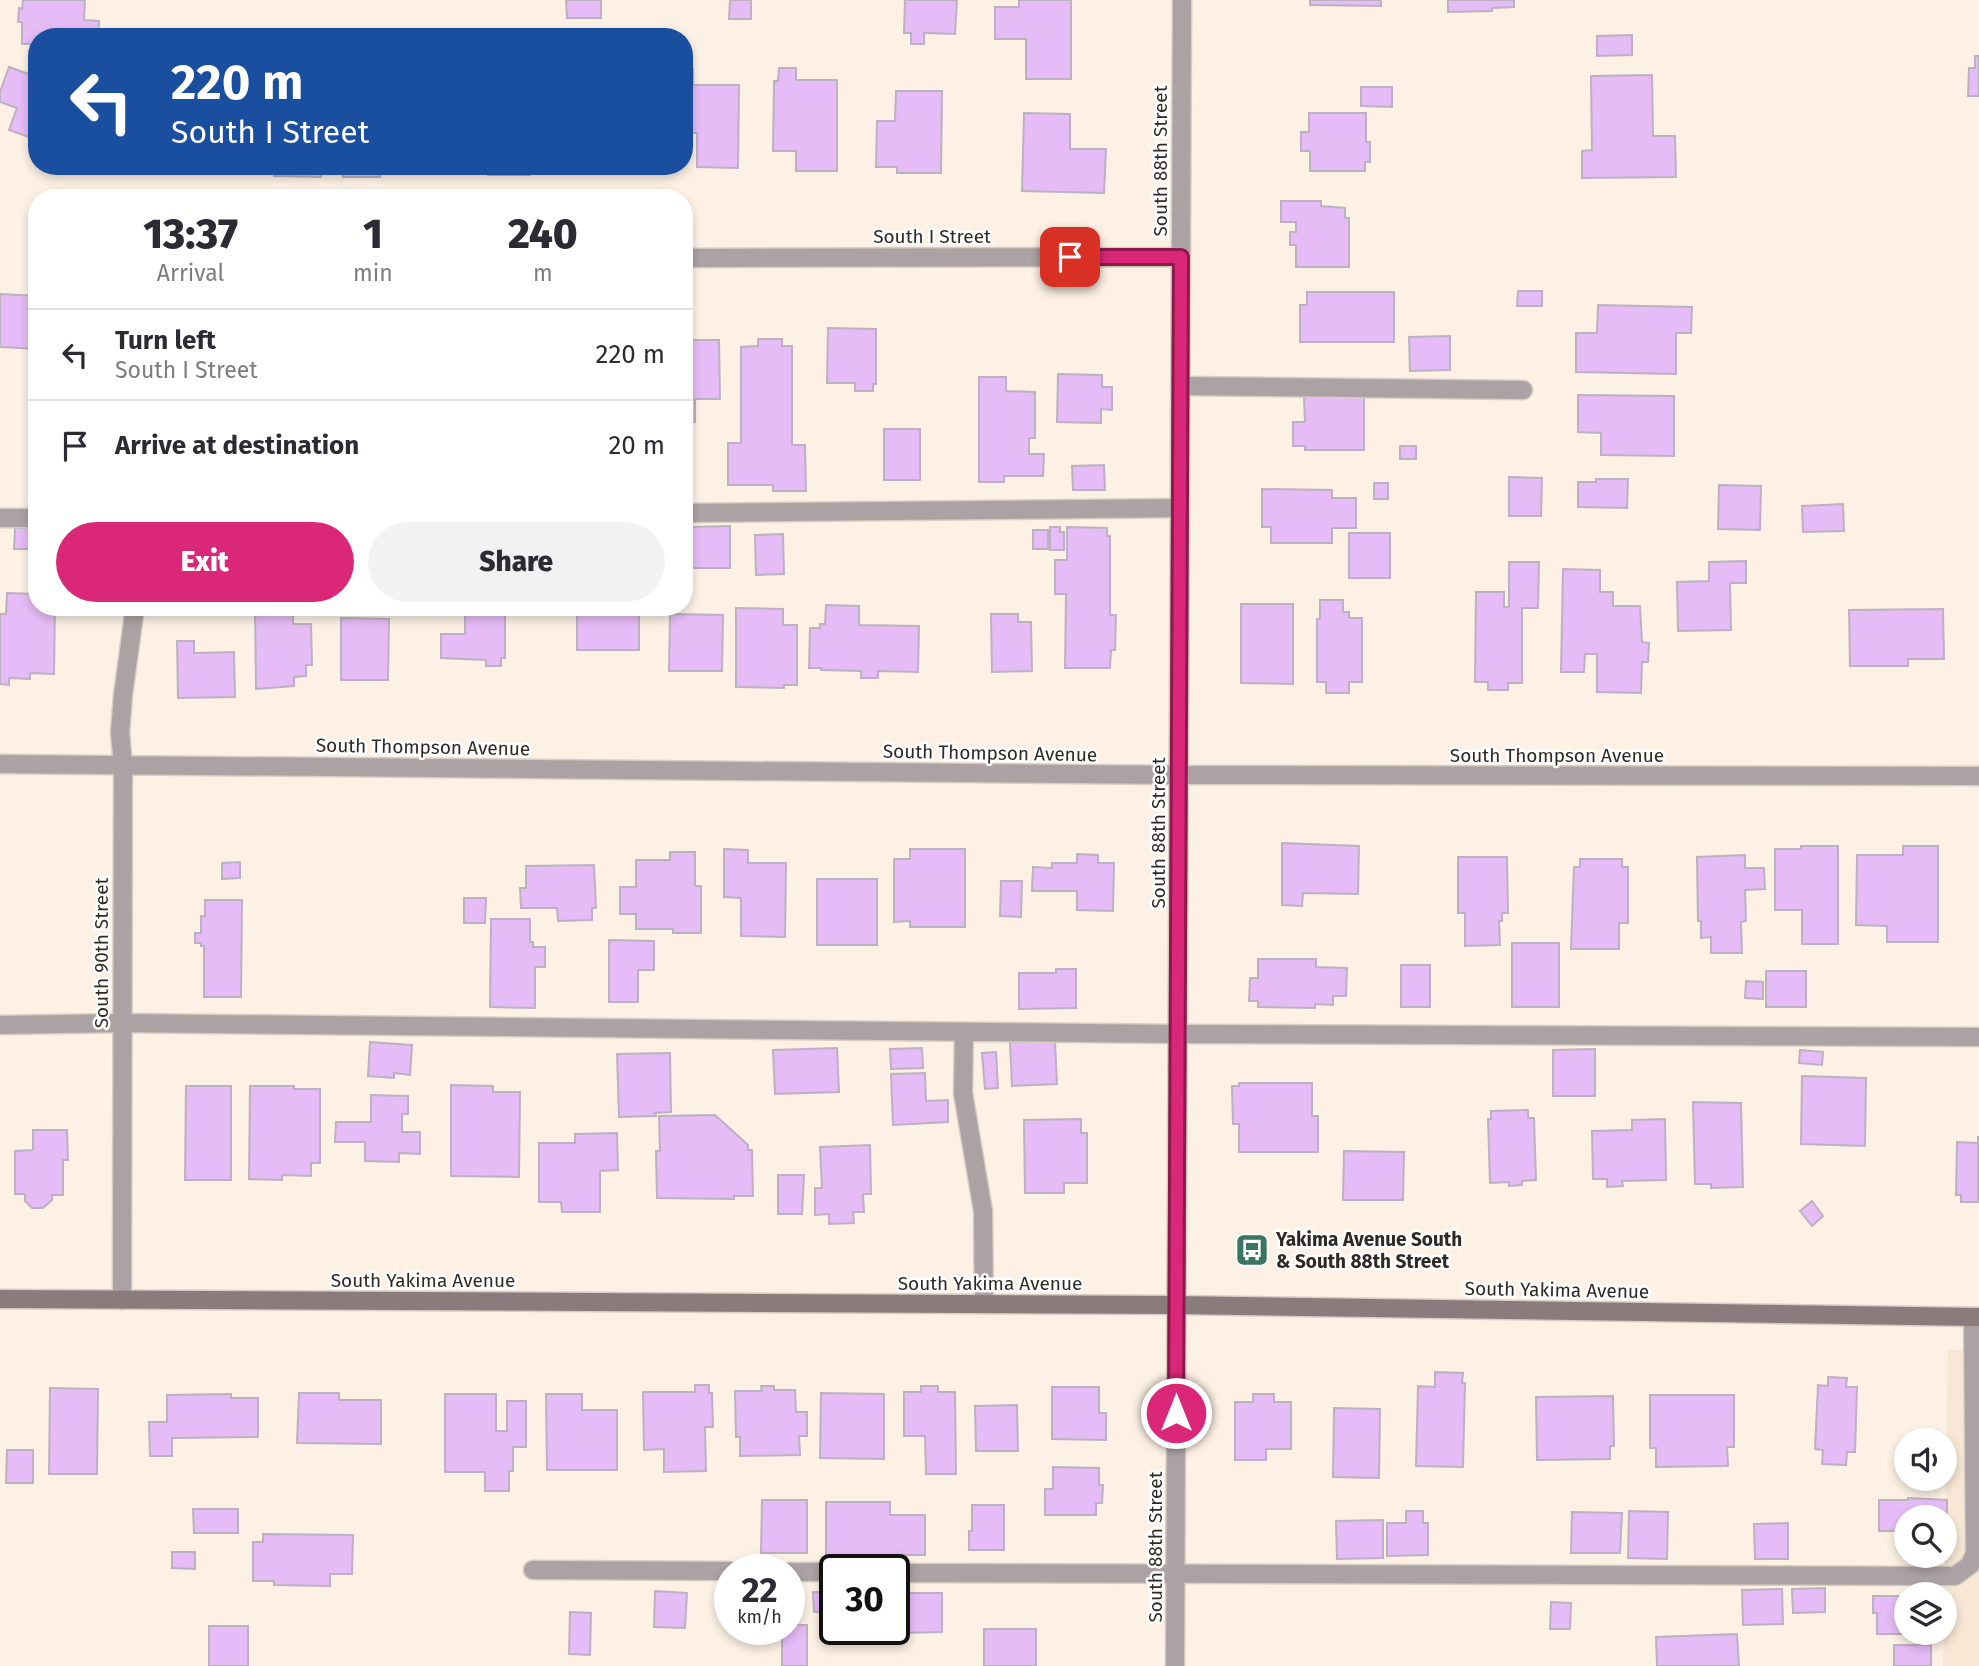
<!DOCTYPE html>
<style>
:root{--surface:#fff;--page:#f2f2f3;--text:#2b2b33;--muted:#7c7c81;--line:#e1e1e2;--accent:#db2777}
body{margin:0;font-family:"Fira Sans",sans-serif;background:var(--page);color:var(--text);height:100vh;display:flex;flex-direction:column;font-size:26px;white-space:nowrap}
*{box-sizing:border-box;margin:0}
p{font-size:23px;color:var(--muted)}
.icon{flex:none;width:38px;height:38px;fill:none;stroke:currentColor;stroke-width:2;stroke-linecap:round;stroke-linejoin:round}
.map{position:relative;flex:1;overflow:hidden}
.panel{position:absolute;left:28px;top:189px;width:665px;height:427px;display:flex;flex-direction:column;background:var(--surface);border-radius:28px;box-shadow:0 4px 10px #0003}
.panel>*{flex:none}
.hud{position:absolute;left:28px;top:28px;width:665px;height:147px;border-radius:28px;box-shadow:0 4px 10px #0003;background:#1a4fa0;color:#fff;overflow:hidden}
.buttons{position:absolute;left:1894px;top:1428px;display:grid;gap:14px}
.buttons a{display:grid;place-items:center;width:63px;height:63px;border-radius:50%;background:var(--surface);box-shadow:0 4px 10px #0003;font-size:35px}
.speed{position:absolute;left:714px;top:1554px;display:flex;gap:14px;font-size:35px;font-weight:700;text-align:center}
.speed>*{display:grid;place-content:center;width:91px;height:91px;border-radius:50%;background:var(--surface);box-shadow:0 4px 10px #0003;line-height:1}
.speed small{font-size:18px;font-weight:400}
.speed .limit{border:4px solid #111;border-radius:10px;background:#fff;color:#111}
.pin{position:absolute;display:grid;place-items:center;width:60px;height:60px;color:#fff;margin:-30px;border-radius:14px;box-shadow:0 4px 10px #0006}
.me{position:absolute;width:77px;margin:-38px;rotate:0deg;stroke-linejoin:round;filter:drop-shadow(0 0 5px #0008)}
.turn{display:flex;align-items:center;gap:24px;height:147px;padding:0 28px;font-size:32px}
.turn .icon{width:91px;height:91px;stroke-width:2.5}
.turn b{display:block;font-size:49px;line-height:60px}
.eta{display:flex;justify-content:space-evenly;align-items:center;height:119px;text-align:center}
.eta b{font-size:42px;font-weight:800;line-height:49px}
.cta{display:flex;gap:14px;margin-top:auto;padding:14px 28px}
.cta a{flex:1;height:80px;border-radius:42px;background:var(--accent);color:#fff;font-size:28px;font-weight:800;line-height:80px;text-align:center}
.cta a+a{background:var(--page);color:var(--text)}
ul{padding:0;list-style:none}
li{display:flex;align-items:center;gap:21px;height:91px;padding:0 28px;border-top:2px solid var(--line)}
li div{flex:1}
li b{display:block;font-size:26px}
li em{font-style:normal}
.map>svg:first-child{display:block}
.education{fill:#f7e7d4}
.building{fill:#e5bcf6;stroke:#bcb1c1;stroke-width:2}
.lines{fill:none;stroke-linecap:round;stroke-linejoin:round}
.lane-casing{stroke:#d8cdc2;stroke-width:21}
.street-casing{stroke:#d8cdc2;stroke-width:21}
.secondary-casing{stroke:#d8cdc2;stroke-width:21}
.lane{stroke:#aca2a3;stroke-width:18}
.street{stroke:#aca2a3;stroke-width:18}
.secondary{stroke:#8a7c7d;stroke-width:18}
.route-casing{stroke:#8e194d;stroke-width:18}
.route{stroke:#db2777;stroke-width:12}
.labels{text-anchor:middle;dominant-baseline:central;stroke-width:5;stroke-linejoin:round;paint-order:stroke}
.street-label{font-size:19px;fill:#2f2923;stroke:#fff}
.poi-label{font-size:19px;font-weight:bold;fill:#2f2923;stroke:#fff;text-anchor:start}
</style>
<div class="map">
<svg width="1979" height="1666" viewBox="0 0 1979 1666">
<rect width="100%" height="100%" fill="#fdf1e5"/>
<path class="education" d="M1948,1350H1979V1666H1943Z"/>
<path class="building" d="M23,0H85L84,20L99,21L98,37H37V44H22V22H18L19,8L22,9Z
M566,0H601V18H567Z
M730,0H751V19H729Z
M905,0H957L955,34L924,33V44H911V33H904Z
M1019,0H1071V79H1026V39H995V7H1019Z
M1310,0H1381V6L1310,5Z
M1448,0H1514V7L1492,8V11L1448,12Z
M1632,35V55L1597,56V36Z
M1975,56H1979V96H1968L1969,68H1975Z
M9,67L37,77V140L9,130L17,108L0,102V92Z
M779,68H796V80H837V171H796V151H773L774,81H778Z
M684,69H693V85H739L738,168L697,167V133H684Z
M1652,75L1653,136H1675L1676,177L1582,178V151L1592,150L1591,76Z
M1361,87H1392V107L1361,106Z
M896,91H942L941,173H897V167H876L877,121H895Z
M1024,113L1070,114V149H1106L1104,193L1022,191Z
M1309,113H1366V142H1370V162H1365V171H1310V151H1301V132H1309Z
M258,166H322L321,177L274,176V172H258Z
M343,166H380V177H343Z
M488,166H530V175H488Z
M635,166V173H591V167H572Z
M1281,201H1321V206L1345,208V218H1349V267H1296V245H1290V232H1296V222H1281Z
M1518,291H1542V306H1517Z
M1307,292H1394V342H1300V305H1307Z
M0,294L37,296V349L0,347Z
M1598,305L1692,307L1691,333H1676V374L1576,372V333H1597Z
M828,328L876,329V384H873V391H855V383H827Z
M1450,336V370L1410,371L1409,337Z
M758,339H782V346H792V445H805L806,491H773V485H728V443H741V347L758,346Z
M688,340H719L720,399H695V422H684V343H688Z
M1058,374L1102,375V387H1112V410L1101,409V423L1057,422Z
M979,377H1006V391L1035,392V438H1029V454H1044L1043,476H1004V482H979Z
M1578,395L1674,396V456L1601,455V433L1578,432Z
M1304,397H1364V450H1305V446H1293V422H1305Z
M884,429H920V480H884Z
M1400,446H1416V459H1400Z
M1104,465L1105,490H1073L1072,466Z
M1509,477L1542,478L1541,516H1509Z
M1596,479H1628L1627,508L1578,507V482H1596Z
M1374,483H1388V499H1374Z
M1719,485L1761,486L1760,530L1718,529Z
M1262,489L1332,490V498H1356V528H1332V543H1271V527H1262Z
M1843,504L1844,531L1803,532L1802,506Z
M730,526V568H687V527Z
M1050,527H1060V532H1064V550H1050Z
M1067,527L1107,528V536H1110V615H1116L1115,650H1111L1110,668H1065L1066,594H1055V560H1067Z
M15,528H37V549H14Z
M1033,530H1048V549H1033Z
M1349,533H1390V578H1349Z
M783,534L784,574L756,575L755,535Z
M1746,561V583H1730L1731,630L1678,631L1677,582L1709,581V562Z
M1509,562H1539L1538,608H1522V683H1508V690H1488V682H1475L1476,592H1504V607H1509Z
M1563,569L1600,570V592H1613V606H1640L1642,642L1649,643L1648,662H1642L1641,693L1597,692V654H1585L1584,672H1561Z
M7,593L37,594V607H55L54,674L30,673V679L9,678V685L0,684V614H6Z
M1320,600H1343V612H1349V618H1362V682H1349V693H1326V682H1317V619H1320Z
M1241,604H1293V684L1241,683Z
M826,605L859,606V625L919,626L918,672L878,671V678H861V671L821,670V668H809L810,628H820V624H825Z
M177,607H217L216,615L177,614Z
M255,607H293V624H311L312,665H306V676L294,677V686L256,689Z
M465,607H505V658H501V666H486V660L441,658V634H465Z
M577,607H639V650H577Z
M736,608L783,609V625H797V685H784V688L736,687Z
M1943,609L1944,659H1908V666H1850L1849,610Z
M670,614L723,615L722,671H669Z
M991,614H1018V622H1031L1032,671L992,672Z
M341,618L389,619L388,680H341Z
M177,641H194V653L234,652L235,697L178,698Z
M1282,843L1359,846L1358,894L1303,893L1302,906L1282,905Z
M1801,846H1838V944H1802V910H1775V849H1801Z
M1903,846H1938V942H1887V926L1856,925L1857,855H1903Z
M724,849L748,850V863H786L785,937L741,936V898L724,897Z
M910,849H965V927H910V921L894,922V859H910Z
M670,852H695V886H701V933H673V929H636V914H620V887H636V860H670Z
M1077,854L1098,855V863H1114L1113,911L1077,910V891H1032L1033,867L1052,868V863H1077Z
M1745,855V868H1764L1765,889L1745,890L1746,921L1741,922L1742,953H1711V937L1701,938V921H1698L1697,857Z
M1458,857H1507L1508,913H1502V921H1499L1500,945L1465,946V913H1458Z
M1580,859H1622V867H1628V923H1619V949H1571L1574,867H1580Z
M240,862V878L222,879V863Z
M594,865L596,908H592V920L558,921L557,908H521L520,888H526V866Z
M817,879H877V945H817Z
M1001,881H1022L1021,917L1000,916Z
M464,898H486L485,923H464Z
M205,900H242L241,997H204V946H201V943H195V933H201V916H205Z
M491,919H530V942H533V947H545V967H535V1008L490,1007Z
M609,940L654,941V970H638V1002H609Z
M1512,943H1559V1007H1512Z
M1258,959H1316V967L1347,968L1346,996H1333V1005L1315,1004V1008L1258,1007V1001H1249L1250,978H1258Z
M1401,965H1430V1007H1401Z
M1056,969H1076V1008L1019,1009V973H1056Z
M1766,971H1806V1007H1766Z
M1746,981L1763,982V999L1745,998Z
M1055,1041L1057,1084L1012,1086L1010,1042Z
M370,1042L412,1045L410,1075L394,1073V1078L368,1076Z
M837,1048L839,1092L775,1094L773,1050Z
M922,1048L923,1068L891,1069L890,1049Z
M1595,1049V1096H1553V1050Z
M1800,1050L1823,1052L1822,1065L1799,1063Z
M996,1052L998,1088L985,1089L982,1053Z
M670,1053L671,1112L655,1113L656,1116L619,1117L617,1054Z
M925,1073L926,1101L948,1100V1122L893,1125L891,1074Z
M1802,1076L1866,1078L1865,1146L1801,1144Z
M1239,1083H1312V1116H1318V1152H1239V1124H1233L1232,1086H1239Z
M451,1085L493,1086V1092H520L519,1177L451,1176Z
M186,1086H231V1180H185Z
M250,1086H294V1089H320V1163H311V1176L282,1175V1180L249,1179Z
M371,1095L408,1096V1114H402V1132H420V1154L399,1153V1162L365,1161V1142H335L336,1122H371Z
M1693,1102L1741,1103L1743,1187L1711,1188V1184H1695Z
M1528,1110V1118H1534L1536,1180L1522,1181V1185L1509,1186V1182L1490,1183L1488,1119H1491V1111Z
M715,1115L748,1145V1150H752L753,1196H734V1199L657,1198L656,1151H660L659,1116Z
M1081,1119V1133H1087V1183H1064V1193H1025L1024,1120Z
M1665,1119L1666,1180L1622,1181L1623,1186L1607,1187V1179H1593L1592,1131L1632,1130V1120Z
M33,1130H67L68,1160H63V1195H52V1200L43,1208H32L25,1201V1194H15V1151L33,1150Z
M617,1133L618,1170L600,1171V1212H562L561,1202H539V1143H575V1134Z
M1978,1136V1202H1961V1195H1956L1957,1142L1978,1143Z
M870,1145L871,1194H863L864,1212H853L854,1223L829,1224V1214L815,1215V1188H822L820,1147Z
M1344,1151L1404,1152L1403,1200H1343Z
M778,1175H804L802,1214H778Z
M1812,1201L1823,1216L1812,1226L1800,1211Z
M1435,1372L1463,1373L1462,1383H1465L1463,1467L1416,1466L1418,1386L1435,1387Z
M1828,1377L1847,1378L1846,1387H1857L1855,1452H1847L1846,1465L1822,1464L1823,1450L1815,1449L1818,1385L1828,1386Z
M695,1385H709V1393H712L713,1427H705L706,1471L664,1472V1449L644,1450L643,1392H695Z
M761,1386H774V1390H795L796,1412H807V1436H799L800,1455L740,1456V1437H736L735,1391H762Z
M921,1386H938V1392H955L956,1474H926L925,1436H904V1392H921Z
M1052,1387H1099V1413H1106V1440L1052,1439Z
M50,1388L98,1389L97,1474H49Z
M299,1393H339V1400H381V1444L297,1443Z
M821,1393L884,1394V1459L820,1458Z
M231,1394V1398H258V1437L172,1438V1456H150L149,1422H167V1395Z
M445,1394H496V1431H507V1401H526V1447H513V1471H509V1491H485V1472H445Z
M546,1394H582V1410H617V1470H547Z
M1253,1394H1274V1402H1291V1449H1266V1460H1235V1402H1253Z
M1650,1395H1734V1447H1727L1728,1466L1656,1467V1448H1650Z
M1613,1396L1614,1446H1610V1459L1537,1460L1536,1397Z
M1017,1405L1018,1451H976L975,1406Z
M1334,1408L1380,1409L1379,1478L1333,1477Z
M7,1450H33V1483H6Z
M1053,1467L1099,1468V1485H1103L1102,1503H1096V1515H1045V1489H1053Z
M1908,1498L1947,1500V1553H1944V1517H1906V1531H1879V1500H1908Z
M762,1500H807V1553H761Z
M826,1502H890V1515H925V1555H826Z
M972,1505H1004V1550H969V1531H972Z
M193,1509H238V1533H194Z
M1406,1511H1423V1523H1428V1555L1387,1556V1523H1406Z
M1629,1511L1668,1512L1667,1559L1628,1558Z
M1572,1512L1622,1513L1620,1553H1571Z
M1383,1520V1558L1337,1559L1336,1521Z
M1788,1523V1559H1755L1754,1524Z
M263,1534L353,1535L352,1574H330V1586L274,1585V1581H253V1542H263Z
M172,1552H195V1569L172,1568Z
M1825,1588V1612L1793,1613L1792,1589Z
M1782,1589L1783,1624L1743,1625L1742,1590Z
M655,1591L687,1593L685,1628L654,1627Z
M813,1592H835V1612H814Z
M900,1593H942V1632L900,1633Z
M1873,1596H1906V1634H1877V1613H1873Z
M1551,1602L1571,1603L1570,1629H1550Z
M570,1612L591,1613L590,1655L569,1654Z
M789,1625H807V1666H782V1629H789Z
M209,1626H248V1666H209Z
M984,1629H1036V1666H984Z
M1737,1634L1739,1666H1657L1656,1637Z
M1894,1645H1931V1666H1894Z"/>
<g class="lines">
<defs>
<path id="lane" d="M1180,386L1523,390
M684,513L1180,508
M0,518H37
M0,1025L122,1023L1178,1034L1979,1037
M964,1032L963,1093L983,1211L984,1304
M533,1570L730,1571
M789,1572H835
M894,1573L1955,1576L1970,1565L1975,1553L1973,1317"/>
<path id="street" d="M684,258L1181,257
M0,764L1179,775L1979,776
M122,1300L123,765L120,733L123,695L135,607
M1175,1666L1182,0"/>
<path id="secondary" d="M0,1299L1177,1305L1979,1317"/>
</defs>
<use href="#lane" class="lane-casing"/>
<use href="#street" class="street-casing"/>
<use href="#secondary" class="secondary-casing"/>
<use href="#lane" class="lane"/>
<use href="#street" class="street"/>
<use href="#secondary" class="secondary"/>
</g>
<g class="lines">
<defs>
<path id="route" d="M1070,257H1181L1176,1413"/>
</defs>
<use href="#route" class="route-casing"/>
<use href="#route" class="route"/>
</g>
<defs>
<symbol id="bus-square" viewBox="-11 -11 22 22"><rect x="-9" y="-9" width="18" height="18" rx="4" fill="#397560" stroke="#fff"/><path d="M-5-6H5V4H4V6H2V4H-2V6H-4V4H-5ZM-3.5-4V0h7V-4ZM-3.5 1.2v1.5H-2V1.2ZM2 1.2v1.5H3.5V1.2Z" fill="#fff"/></symbol>
</defs>
<g fill-rule="evenodd">
<use href="#bus-square" x="1233" y="1231" width="38" height="38"/>
</g>
<g class="labels">
<g class="street-label">
<text transform="translate(1160 161) rotate(-90)">South 88th Street</text>
<text x="932" y="236">South I Street</text>
<text transform="translate(423 747) rotate(1)">South Thompson Avenue</text>
<text transform="translate(990 753) rotate(1)">South Thompson Avenue</text>
<text x="1557" y="755">South Thompson Avenue</text>
<text transform="translate(1158 833) rotate(-90)">South 88th Street</text>
<text transform="translate(101 953) rotate(-90)">South 90th Street</text>
<text x="423" y="1280">South Yakima Avenue</text>
<text x="990" y="1283">South Yakima Avenue</text>
<text transform="translate(1557 1290) rotate(1)">South Yakima Avenue</text>
<text transform="translate(1155 1547) rotate(-90)">South 88th Street</text>
</g>
<g class="poi-label">
<text x="1276" y="1239">Yakima Avenue South<tspan x="1276" dy="22">&amp; South 88th Street</tspan></text>
</g>
</g>
</svg>
<div class="buttons">
<a><svg class="icon" aria-label="sound" viewBox="0 0 24 24"><path d="M4 9h4l5-4v14l-5-4H4zM17 9q2 3 0 6"/></svg></a>
<a><svg class="icon" aria-label="search" viewBox="0 0 24 24"><circle cx="10" cy="10" r="6"/><path d="M15 15l6 6"/></svg></a>
<a><svg class="icon" aria-label="layers" viewBox="0 0 24 24"><path d="M12 4l9 5-9 5-9-5zM3 14l9 5 9-5"/></svg></a>
</div>
<div class="speed"><div>22<small>km/h</small></div><div class="limit">30</div></div>
<div class="pin" style="left:1070px;top:257px;background:#d93025"><svg class="icon" aria-label="arrive" viewBox="0 0 24 24"><path d="M6 21V4h12l-3 4 3 4H6"/></svg></div>
<svg class="me" style="left:1176px;top:1413px" viewBox="-20 -20 40 40"><circle r="17" fill="#db2777" stroke="#fff" stroke-width="3"/><path d="M0-11L8 9 0 5-8 9z" fill="#fff"/></svg>
<div class="hud">
<div class="turn"><svg class="icon" aria-label="left" viewBox="0 0 24 24"><path d="M17 20v-9H6M10 6l-5 5 5 5"/></svg><div><b>220 m</b>South I Street</div></div>
</div>
<section class="panel">
<div class="eta">
<div><b>13:37</b><p>Arrival</p></div>
<div><b>1</b><p>min</p></div>
<div><b>240</b><p>m</p></div>
</div>
<ul>
<li><svg class="icon" aria-label="left" viewBox="0 0 24 24"><path d="M17 20v-9H6M10 6l-5 5 5 5"/></svg><div><b>Turn left</b><p>South I Street</p></div><em>220 m</em></li>
<li><svg class="icon" aria-label="arrive" viewBox="0 0 24 24"><path d="M6 21V4h12l-3 4 3 4H6"/></svg><div><b>Arrive at destination</b></div><em>20 m</em></li>
</ul>
<div class="cta"><a>Exit</a><a>Share</a></div>
</section>
</div>
